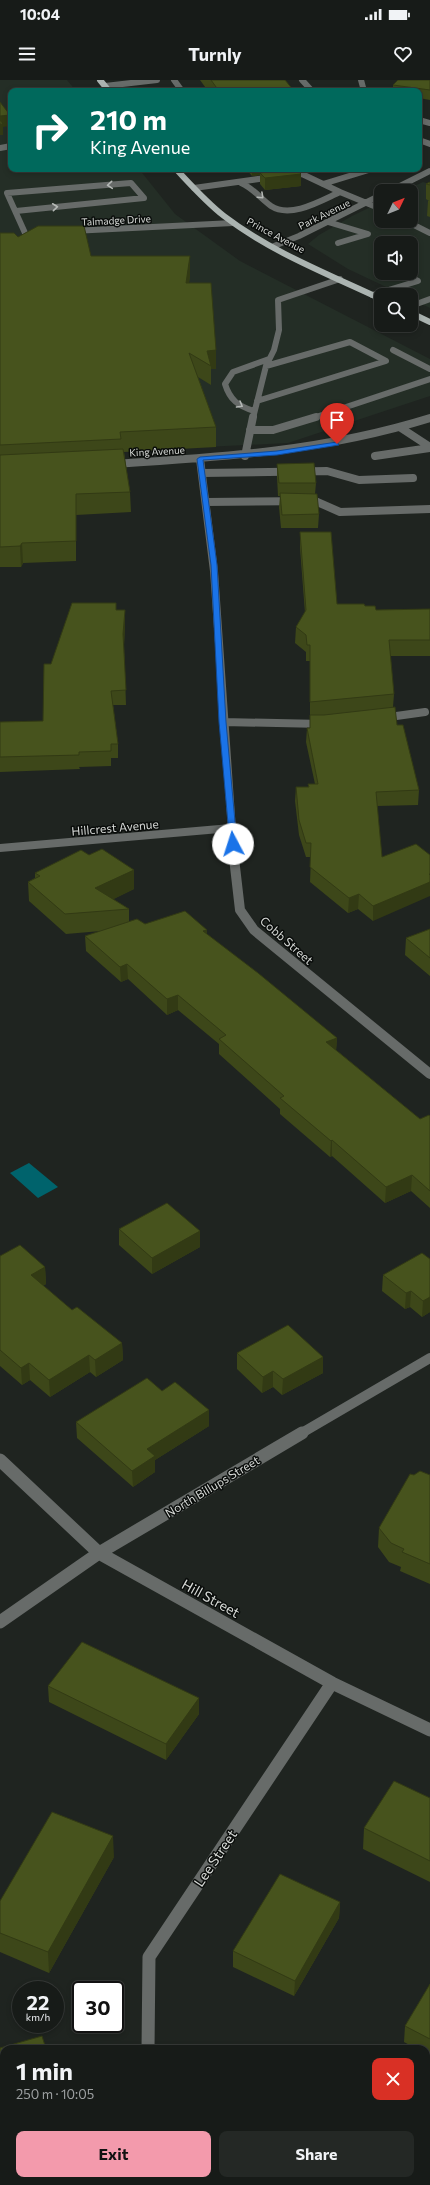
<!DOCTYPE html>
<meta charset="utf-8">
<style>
:root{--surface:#171b18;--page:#242825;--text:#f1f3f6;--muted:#9ea1a2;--line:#363937;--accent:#f39aac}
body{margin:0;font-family:Commissioner,sans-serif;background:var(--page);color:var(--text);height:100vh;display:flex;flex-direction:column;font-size:15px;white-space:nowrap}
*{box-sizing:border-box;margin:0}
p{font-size:13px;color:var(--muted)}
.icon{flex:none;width:22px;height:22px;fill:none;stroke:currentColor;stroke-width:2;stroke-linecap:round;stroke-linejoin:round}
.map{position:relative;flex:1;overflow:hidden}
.panel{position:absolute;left:0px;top:1965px;width:430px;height:140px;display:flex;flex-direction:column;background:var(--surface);border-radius:12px 12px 0 0;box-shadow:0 2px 6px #0003,0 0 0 1px var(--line)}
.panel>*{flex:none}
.hud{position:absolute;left:8px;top:8px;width:414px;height:84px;border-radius:8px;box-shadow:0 2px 6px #0003,0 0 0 1px var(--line);background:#00695c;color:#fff;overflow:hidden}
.needle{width:26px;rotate:47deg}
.controls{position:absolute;left:374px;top:104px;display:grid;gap:8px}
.controls a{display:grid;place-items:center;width:44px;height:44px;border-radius:8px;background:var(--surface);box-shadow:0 2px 6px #0003,0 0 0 1px var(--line);font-size:20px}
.speed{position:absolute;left:12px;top:1901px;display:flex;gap:8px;font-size:20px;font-weight:700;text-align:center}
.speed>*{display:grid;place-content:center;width:52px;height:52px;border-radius:50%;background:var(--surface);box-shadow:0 2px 6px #0003,0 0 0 1px var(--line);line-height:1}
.speed small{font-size:10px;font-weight:400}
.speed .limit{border:2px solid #111;border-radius:6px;background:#fff;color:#111}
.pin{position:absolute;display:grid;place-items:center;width:34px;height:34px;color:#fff;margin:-41px -17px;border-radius:50% 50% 50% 0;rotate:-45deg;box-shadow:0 0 4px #0007}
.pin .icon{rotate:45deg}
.me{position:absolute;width:44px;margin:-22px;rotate:355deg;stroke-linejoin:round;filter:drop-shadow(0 0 3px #0008)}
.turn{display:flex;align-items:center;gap:14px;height:84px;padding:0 16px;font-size:18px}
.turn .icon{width:52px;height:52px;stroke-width:2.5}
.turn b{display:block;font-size:28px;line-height:34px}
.round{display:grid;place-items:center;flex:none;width:42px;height:42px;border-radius:8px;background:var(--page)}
.overview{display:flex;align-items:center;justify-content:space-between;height:68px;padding:0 16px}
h1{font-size:24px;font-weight:700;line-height:30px}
.primary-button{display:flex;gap:8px;margin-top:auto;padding:8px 16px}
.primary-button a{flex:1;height:46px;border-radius:8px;background:var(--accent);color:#111;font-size:16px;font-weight:700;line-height:46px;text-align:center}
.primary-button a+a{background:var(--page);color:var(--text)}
.status{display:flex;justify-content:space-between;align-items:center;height:28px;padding:0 20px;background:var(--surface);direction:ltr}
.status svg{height:11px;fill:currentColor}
header{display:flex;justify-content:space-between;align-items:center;height:52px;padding:0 16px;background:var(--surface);font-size:18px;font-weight:700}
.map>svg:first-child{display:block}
.built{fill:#242e26;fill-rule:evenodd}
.water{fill:#00636c}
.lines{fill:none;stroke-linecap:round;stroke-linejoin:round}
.minor-far3{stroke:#676b69;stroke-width:6}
.minor-far2{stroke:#676b69;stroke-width:8}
.minor-far1{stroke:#676b69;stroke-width:10}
.minor{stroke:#676b69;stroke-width:13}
.major{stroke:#abb4b1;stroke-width:6}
.wall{fill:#3d4719}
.shaded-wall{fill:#323a14}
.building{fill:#47531d;stroke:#323a14}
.oneway{stroke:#b5b9b6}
.route{fill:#1a73e8;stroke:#114b97}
.labels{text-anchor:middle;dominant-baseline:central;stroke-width:3;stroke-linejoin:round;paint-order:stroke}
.far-street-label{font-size:10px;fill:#d7dad7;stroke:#0a0d0b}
.street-label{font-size:12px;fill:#d7dad7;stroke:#0a0d0b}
.near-street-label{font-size:14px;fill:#d7dad7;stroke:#0a0d0b}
</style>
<div class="status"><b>10:04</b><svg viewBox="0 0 49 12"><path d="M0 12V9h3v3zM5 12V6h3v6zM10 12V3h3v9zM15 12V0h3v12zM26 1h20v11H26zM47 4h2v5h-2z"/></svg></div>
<header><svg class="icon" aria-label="menu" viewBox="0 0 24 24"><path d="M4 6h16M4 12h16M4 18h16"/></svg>Turnly<svg class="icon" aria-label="heart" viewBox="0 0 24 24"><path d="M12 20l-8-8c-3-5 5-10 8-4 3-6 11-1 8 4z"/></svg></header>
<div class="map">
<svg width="430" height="2105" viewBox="0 0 430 2105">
<rect width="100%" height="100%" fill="#1f2420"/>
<path class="built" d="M0,0H67L76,11H11V89H139L175,134L240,181L430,279V316L288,363L0,377Z
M423,102L430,104V228L411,219V215H403L348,189L308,164L319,155L352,136L381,122V141H411V111H404ZM381,163H411V193H381Z"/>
<path class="water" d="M29,1083L58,1107L38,1118L10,1093Z"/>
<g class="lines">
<path class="minor-far3" d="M174,0L182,11
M302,0L312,11
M361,0L364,11
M105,6L157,0
M419,40L430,43
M419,60L430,64
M0,68L11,66
M289,96L302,94L340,112
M241,103C253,108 260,118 271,126C291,139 322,120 340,112L381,129
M323,104L372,89
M194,108L273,97
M390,111L430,91
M16,131L144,118L131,103L7,113L25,153
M406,141L430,153
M328,142L368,154L338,163
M72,151L233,143
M274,166L299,156L381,115
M372,215L418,201L402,193
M411,226L430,219
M393,270L430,289
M257,321L386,281L350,262L266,286
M254,331C238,326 230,320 225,304L233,292L269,279
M253,338L266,286L274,270L279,250L278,220L340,199
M313,338L430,299"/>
<path class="minor-far2" d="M401,348L430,367
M250,350H273L316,337
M245,376L253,337
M375,376L430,368
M200,379L214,491L234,779
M113,384C223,377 324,371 430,338
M202,393L327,391L359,400L413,398
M206,422L315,421L340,432L430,429
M382,638L425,632
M223,642L323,644
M0,768L231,748"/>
<path class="minor-far1" d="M234,778L240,830L254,850L430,994
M300,1354L430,1278"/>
<path class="minor" d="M0,1380L99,1473L332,1603L430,1650
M0,1542L99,1473L302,1353
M148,1969L149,1877L332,1603
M191,2101L194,2105"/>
<path class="major" d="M100,0L109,11
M176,89C191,105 206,122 224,136C271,172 328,194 381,219
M411,233L430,242"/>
</g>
<path class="wall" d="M200,0H285L294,11H208Z
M430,0V20L419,18V11H393V5Z
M246,89H296L301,94V106L265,110L260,104V95L252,96Z
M430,102V137L427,136L428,121H429L426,119V104Z
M0,153L18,157L91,176L190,194L189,203L216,289H211V305L198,297L216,347V367L124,372L130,412L131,432L76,435V481L23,483L21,487H0Z
M277,384L316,403L315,414L319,434L318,448H281L279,427L280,416H278L277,397Z
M300,452L337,524L365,526L376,530L430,529V576H390L394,614L393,627L397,645L419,710L418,725L377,726L382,777L373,841L358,829L348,833L310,802L311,777H306L299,755L295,721L296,707H308V704H315L306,662L307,648H310V581H306V572L295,563L296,547L305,533L300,468Z
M116,530H125V544L124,565L126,625H113L118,664V678H111V686L79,687L80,689L0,692V642L43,641Z
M35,793L134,809L113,819L129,829V842L207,854L337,958L336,970L420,1039L430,1036V1128L411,1111L385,1123L332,1076L330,1077L280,1034V1029L219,974V964L178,930L167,935L128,899L121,902L86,871L85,856L101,851L66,854L29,821L28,802L35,798Z
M430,849V896L405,875L406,858Z
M119,1149L200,1167L152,1194L119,1165Z
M0,1176L45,1187L46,1204L43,1206L72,1230L122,1263L123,1280L96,1297L90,1292L50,1317L30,1300L22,1305L0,1286Z
M430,1179V1232L422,1237L410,1227L405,1229L382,1211L383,1195Z
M237,1273L323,1277V1293L282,1315L273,1307L262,1313L237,1289Z
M162,1311L209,1330V1346L155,1380V1392L133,1407L77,1358L76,1342Z
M414,1395H430V1504L400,1491L401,1487L389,1482L378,1467L379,1448Z
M48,1606L199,1634L166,1680L49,1622Z
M430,1718V1802L363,1769L364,1748Z
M114,1777L49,1893L0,1872V1821Z
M340,1822L339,1838L294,1916L233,1887V1871Z
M430,1904V1976L426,1974V1969H417L404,1962L405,1946Z
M0,1968L4,1969V2101H86L87,2105H2L0,2097Z
M340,2101H405L403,2105H347Z"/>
<path class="shaded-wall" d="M10,35V46L3,47V55H0V36Z
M252,89H287L260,93V95L252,96Z
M301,94V106L265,110V98Z
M190,176V194L187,222L186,203Z
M216,270V289H211V286L207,271Z
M22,463L23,483L21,487L20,466Z
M125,530V544L124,568L123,554Z
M134,790V809L96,828L95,808Z
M430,794V816L373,841V826Z
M359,814L358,829L348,833L349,818Z
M207,850V865L203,851Z
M127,884L128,899L121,902L120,887Z
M178,915V930L167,935V919Z
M337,958L336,973L326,962Z
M332,1060V1076L330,1077L331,1061Z
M412,1095L411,1111L385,1123L386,1107Z
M200,1151V1167L152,1194V1178Z
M45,1187L46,1204L32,1212L31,1195Z
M411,1211L410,1227L405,1229L406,1213Z
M430,1217V1232L422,1237L423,1221Z
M122,1263L123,1280L96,1297L95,1280Z
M89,1275L90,1292L50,1317L49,1300Z
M323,1277V1293L282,1315L283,1299Z
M29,1283L30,1300L22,1305L21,1288Z
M273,1291V1307L262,1313L263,1297Z
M209,1330V1346L155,1380V1392L133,1407L132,1391L147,1369Z
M199,1618V1634L166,1680V1664Z
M113,1756L114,1777L49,1893L48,1872Z
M340,1822L339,1838L294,1916L295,1901Z
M396,2101H405L403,2105H393Z
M86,2102L87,2105H76Z"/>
<path class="building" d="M211,0H285L294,11H219Z
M398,0H430V10L393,5Z
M0,22L10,35L0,36Z
M0,40L3,44H0Z
M288,89H296L301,94L265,98L260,93Z
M430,102V105L426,104Z
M38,146H84L91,176H190L186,203H211L216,270L207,271L211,286L189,273L216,347L120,352L121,359L0,365V153H14L18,157Z
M123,369L130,412L76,414V461L22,463L20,466L0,467V375Z
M314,383L316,403H279L277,384Z
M280,413L317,414L319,434L282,435Z
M300,452H331L337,524H364L365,526H375L376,530L430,529V560H389L394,614L310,622V565H307L306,555L296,547L306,530Z
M72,523H116V530H125L123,554L126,610L111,611L118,664H111V671L79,672V675L0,677V642L43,641L44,584H51Z
M395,627L397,645H403L419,710L376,712L382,777L416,764L430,775V794H429L430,795V802L373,826L359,814L349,818L310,787L311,763H306L299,740L296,707H309L308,704H318L307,648H310V635H324Z
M102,769L134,790L95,808L129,829L65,834L28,802L40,796L35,793L81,770L89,775Z
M185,831L207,850L203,851L258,893L337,958L326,962L420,1039L429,1035L430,1036V1111L412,1095L386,1107L332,1060L331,1061L280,1018L284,1016L219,959L226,955L178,915L167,919L127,884L120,887L85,856L137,839L145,844Z
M430,849V878L406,858Z
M167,1123L200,1151L152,1178L119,1149Z
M20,1165L45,1187L31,1195L72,1230L77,1227L122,1263L95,1280L89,1275L49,1300L29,1283L21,1288L0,1270V1176Z
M422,1173L430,1179V1217L423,1221L411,1211L406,1213L383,1195Z
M288,1245L323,1277L283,1299L273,1291L263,1297L237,1273Z
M147,1298L162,1311L175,1302L209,1330L147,1369L155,1376L132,1391L76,1342Z
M420,1391L430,1395V1484L402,1472L404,1469L391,1463L379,1448L410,1394L414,1395Z
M82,1562L199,1618L166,1664L48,1606Z
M394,1701L430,1718V1781L364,1748Z
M52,1732L113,1756L48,1872L0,1853V1821Z
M280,1794L340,1822L295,1901L233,1871Z
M430,1904V1959L405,1946Z
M42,1956L46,1969H4V2099L0,2085V1968Z
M5,2101H86V2102L76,2105H6Z
M376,2101H396L393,2105H383Z"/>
<defs><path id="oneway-chevron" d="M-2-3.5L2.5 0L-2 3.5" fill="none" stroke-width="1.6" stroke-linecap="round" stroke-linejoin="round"/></defs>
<g class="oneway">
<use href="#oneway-chevron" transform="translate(110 105) rotate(175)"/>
<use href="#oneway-chevron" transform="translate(261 116) rotate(43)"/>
<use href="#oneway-chevron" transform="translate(55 127) rotate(-6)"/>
<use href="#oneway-chevron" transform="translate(240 325) rotate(30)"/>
</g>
<path class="route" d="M337,362L339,365L277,375L203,380L217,485L226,642L237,764L230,766L219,642L211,485L197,379L200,377L277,371Z"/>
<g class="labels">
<g class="far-street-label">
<text transform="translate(324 134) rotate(-26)">Park Avenue</text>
<text transform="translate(116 140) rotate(-3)">Talmadge Drive</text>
<text transform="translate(276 155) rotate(28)">Prince Avenue</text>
<text transform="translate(157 371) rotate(-3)">King Avenue</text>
</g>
<g class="street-label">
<text transform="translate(115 747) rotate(-5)">Hillcrest Avenue</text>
<text transform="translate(287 860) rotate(41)">Cobb Street</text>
<text transform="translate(212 1406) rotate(-31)">North Billups Street</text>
</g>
<g class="near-street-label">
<text transform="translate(211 1518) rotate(29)">Hill Street</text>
<text transform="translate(215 1778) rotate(-56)">Lee Street</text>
</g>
</g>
</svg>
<div class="controls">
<a><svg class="needle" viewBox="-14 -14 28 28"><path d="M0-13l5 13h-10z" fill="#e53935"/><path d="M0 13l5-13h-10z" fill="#9ea1a2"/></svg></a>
<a><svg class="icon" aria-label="sound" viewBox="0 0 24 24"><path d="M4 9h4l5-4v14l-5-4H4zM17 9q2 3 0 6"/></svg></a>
<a><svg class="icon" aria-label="search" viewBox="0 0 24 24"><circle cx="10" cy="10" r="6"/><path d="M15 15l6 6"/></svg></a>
</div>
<div class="speed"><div>22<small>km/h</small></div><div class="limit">30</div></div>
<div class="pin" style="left:337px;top:364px;background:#d93025"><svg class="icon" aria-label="arrive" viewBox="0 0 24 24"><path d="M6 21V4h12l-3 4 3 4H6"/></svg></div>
<svg class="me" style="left:233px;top:764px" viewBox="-20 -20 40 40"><circle r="19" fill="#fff"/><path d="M0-13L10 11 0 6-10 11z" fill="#1a73e8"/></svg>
<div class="hud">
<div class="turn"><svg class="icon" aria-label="right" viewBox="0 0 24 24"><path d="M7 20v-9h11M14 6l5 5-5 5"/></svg><div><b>210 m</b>King Avenue</div></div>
</div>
<section class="panel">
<div class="overview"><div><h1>1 min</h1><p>250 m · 10:05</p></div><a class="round" style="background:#d93025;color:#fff"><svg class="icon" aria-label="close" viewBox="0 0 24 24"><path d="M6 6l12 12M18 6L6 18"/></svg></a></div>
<div class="primary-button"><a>Exit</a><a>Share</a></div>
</section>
</div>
